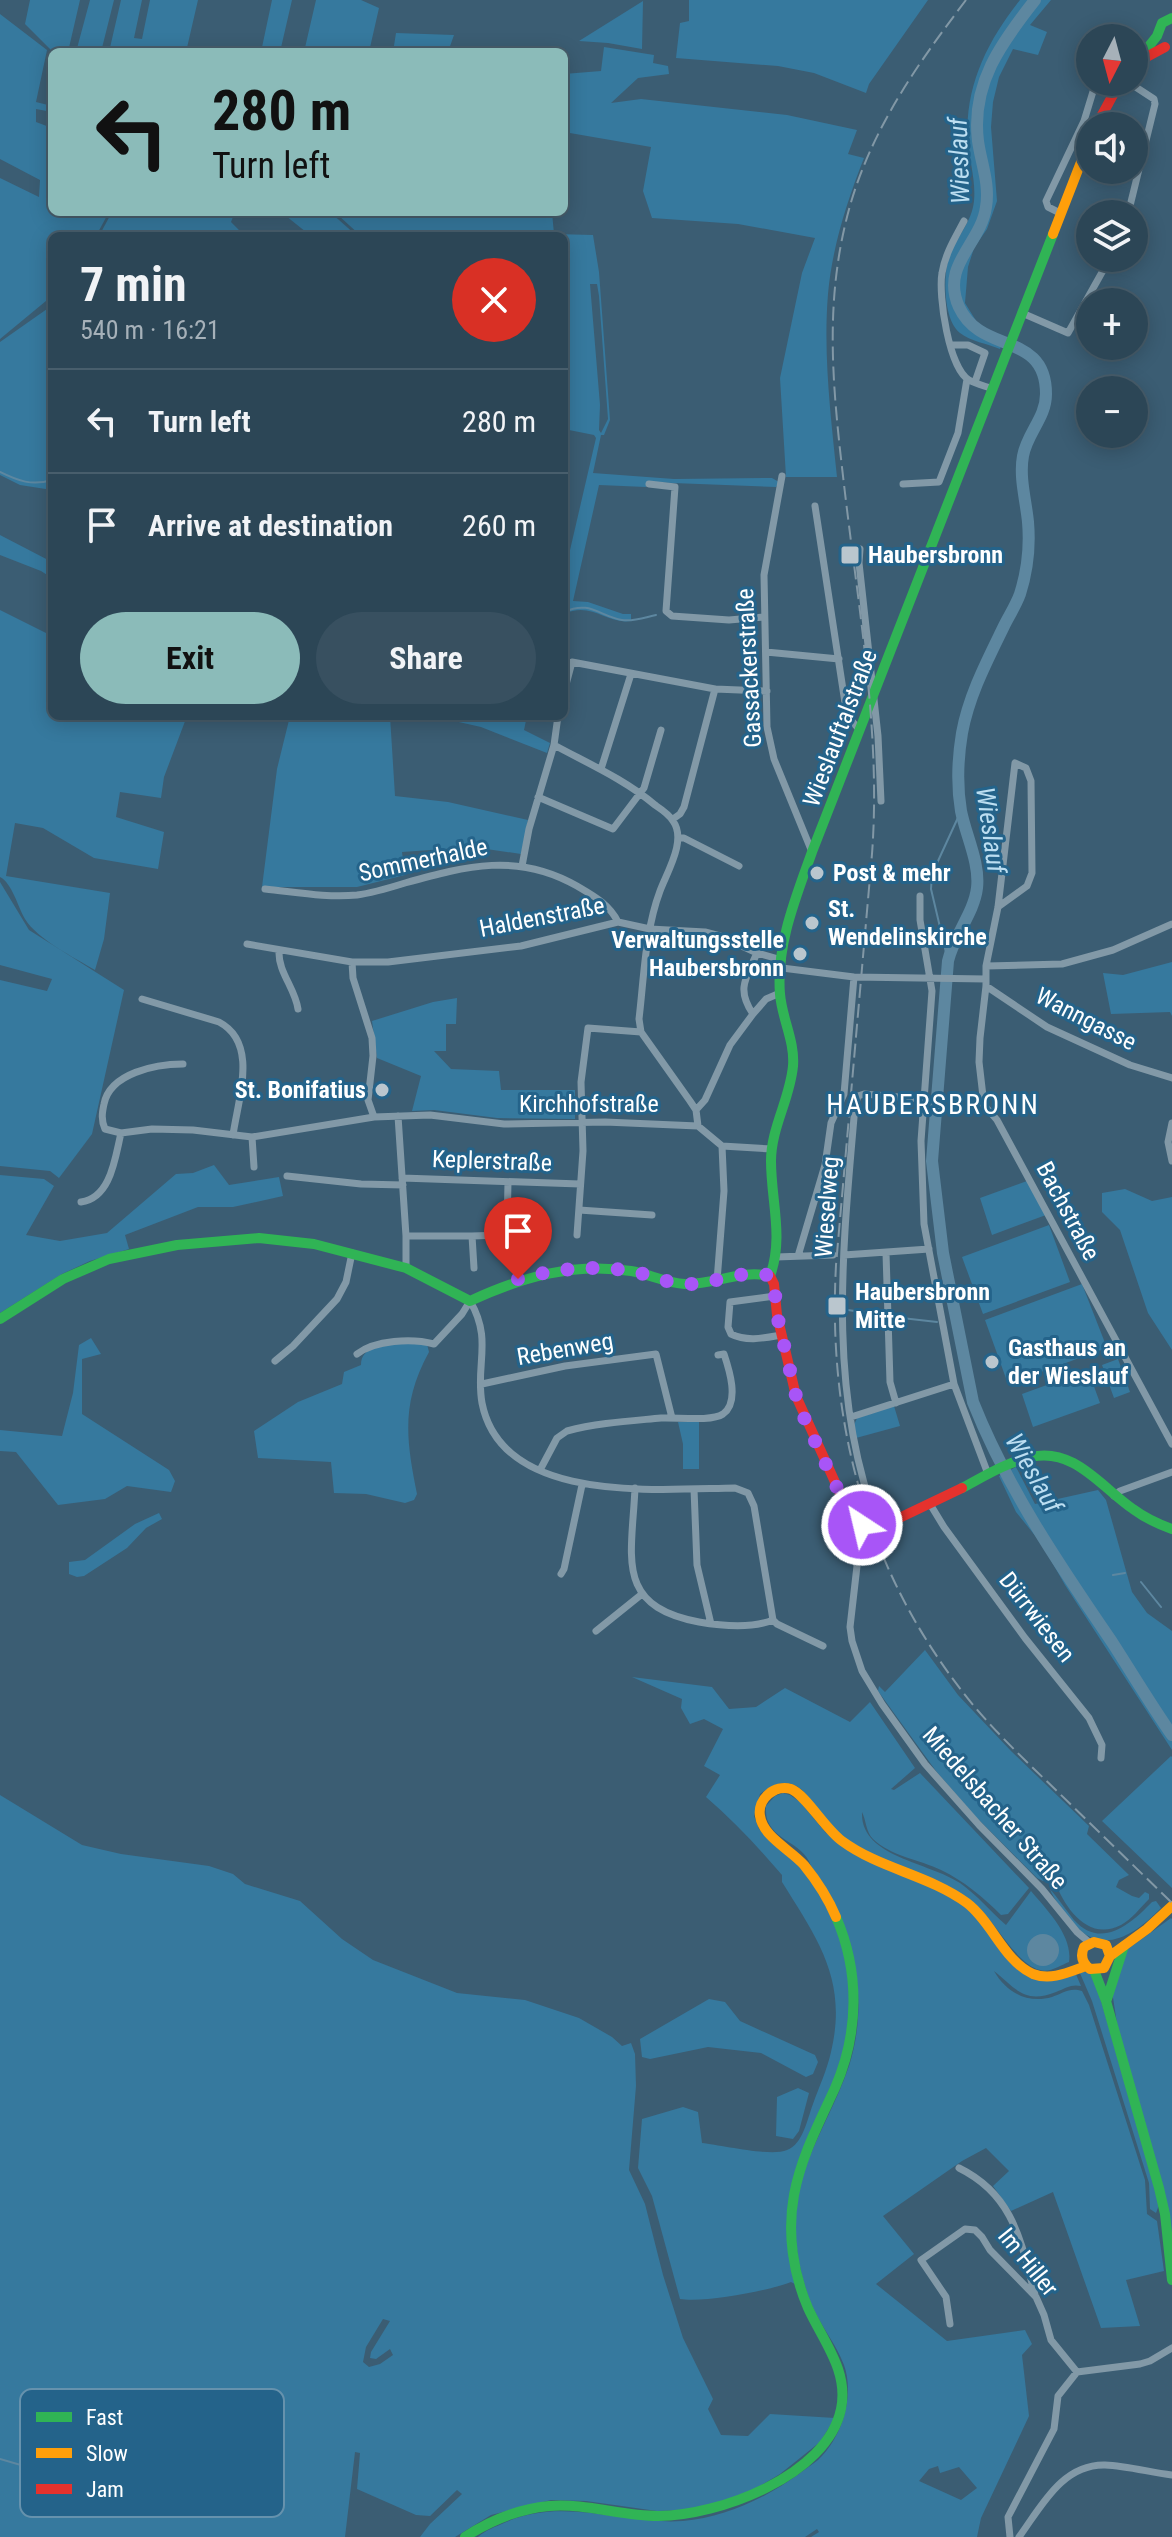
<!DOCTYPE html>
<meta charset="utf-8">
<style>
:root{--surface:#2c4656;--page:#385060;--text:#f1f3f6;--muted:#a6b1b9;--line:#485e6c;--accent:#8bbbb9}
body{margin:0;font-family:"Roboto Condensed",sans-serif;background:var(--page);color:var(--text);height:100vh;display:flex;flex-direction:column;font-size:30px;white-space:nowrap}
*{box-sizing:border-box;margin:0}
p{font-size:26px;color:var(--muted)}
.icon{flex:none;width:44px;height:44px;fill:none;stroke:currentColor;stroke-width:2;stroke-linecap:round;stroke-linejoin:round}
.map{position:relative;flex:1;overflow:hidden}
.details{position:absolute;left:48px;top:232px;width:520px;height:488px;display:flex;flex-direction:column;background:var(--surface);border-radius:12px;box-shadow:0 4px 20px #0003,0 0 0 2px var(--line)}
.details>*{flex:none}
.banner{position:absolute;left:48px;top:48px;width:520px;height:168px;border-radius:12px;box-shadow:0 4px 20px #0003,0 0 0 2px var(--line);background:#8bbbb9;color:#111;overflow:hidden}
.needle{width:52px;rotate:186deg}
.buttons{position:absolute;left:1076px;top:24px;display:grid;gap:16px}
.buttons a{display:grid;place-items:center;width:72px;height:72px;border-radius:50%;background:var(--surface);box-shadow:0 4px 20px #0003,0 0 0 2px var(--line);font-size:40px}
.pin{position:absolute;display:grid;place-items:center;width:68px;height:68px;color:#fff;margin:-82px -34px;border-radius:50% 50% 50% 0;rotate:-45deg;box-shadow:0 0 8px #0007}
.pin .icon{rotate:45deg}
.me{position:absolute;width:88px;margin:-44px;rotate:325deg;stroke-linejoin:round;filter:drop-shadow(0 0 6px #0008)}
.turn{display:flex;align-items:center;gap:28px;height:168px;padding:0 32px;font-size:36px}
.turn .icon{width:104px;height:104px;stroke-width:2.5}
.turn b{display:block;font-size:56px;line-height:68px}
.round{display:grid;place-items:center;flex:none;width:84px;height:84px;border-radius:42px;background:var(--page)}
.summary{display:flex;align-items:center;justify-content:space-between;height:136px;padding:0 32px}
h1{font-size:48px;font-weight:700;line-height:60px}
.action{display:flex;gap:16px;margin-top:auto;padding:16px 32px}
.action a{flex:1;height:92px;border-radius:48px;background:var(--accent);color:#111;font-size:32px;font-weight:700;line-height:92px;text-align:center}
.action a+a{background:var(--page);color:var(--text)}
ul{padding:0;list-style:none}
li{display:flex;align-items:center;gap:24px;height:104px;padding:0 32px;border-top:2px solid var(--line)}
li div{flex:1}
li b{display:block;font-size:30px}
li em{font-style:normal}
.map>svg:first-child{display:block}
.green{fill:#36799e;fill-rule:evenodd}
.water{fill:#5d87a0}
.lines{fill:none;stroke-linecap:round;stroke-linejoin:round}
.stream{stroke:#5d87a0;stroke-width:2}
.river{stroke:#5d87a0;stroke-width:12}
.street{stroke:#8299a7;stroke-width:7}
.fast{stroke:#30b455;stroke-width:10}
.slow{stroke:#ff9f0a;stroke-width:10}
.jam{stroke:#e5322d;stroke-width:10}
.rail{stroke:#8298a6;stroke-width:2;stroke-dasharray:14 6;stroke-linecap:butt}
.route{stroke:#a855f7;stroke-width:14;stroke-dasharray:0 25.2}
.poi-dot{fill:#bac6ce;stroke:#24638a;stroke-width:3}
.labels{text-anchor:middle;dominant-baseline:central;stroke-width:6;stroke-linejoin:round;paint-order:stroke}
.poi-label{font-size:24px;font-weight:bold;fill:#fff;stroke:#24638a;text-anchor:start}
.street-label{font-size:24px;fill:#fff;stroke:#24638a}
.water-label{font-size:26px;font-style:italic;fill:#bcdef1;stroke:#24638a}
.quarter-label{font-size:28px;letter-spacing:2px;fill:#fff;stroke:#24638a}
.key{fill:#24638a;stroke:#6692ad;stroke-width:2}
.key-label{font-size:22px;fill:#fff}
</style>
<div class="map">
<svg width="1172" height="2537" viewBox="0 0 1172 2537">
<rect width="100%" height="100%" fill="#3b5d73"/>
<path class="green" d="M30,0H80L68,52H53L25,24Z
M90,0H114L101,52H76Z
M121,0H142L134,38L142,39L150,0H198L186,52H109Z
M272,0H292L280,52H261Z
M316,0H361L379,8L369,52H304Z
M689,0H928L869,84L866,93L814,73L778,66L676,58L680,23L689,21Z
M1020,0H1051L1030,25L1047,32L1038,55L1013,49L999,77L993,102L991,127L997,201L987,229L974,248L968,267L965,303L978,324L1004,338L1000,349C988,344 970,341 960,333C943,320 943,275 949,257C956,238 972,222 974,201C976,180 969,160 968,140C964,87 988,40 1020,0Z
M643,1L642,49L608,43L579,41Z
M0,14L47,50L36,102L52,106V112L36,109V122L52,128V212H109L96,236H52V296L0,339V178L39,197L40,180L0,159Z
M396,33L454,35L448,52H393Z
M604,47L654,55L653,63L668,66L669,74L638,78L611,103L641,99L787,115L857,130L848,154L864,158C847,201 832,248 828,294C823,355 831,417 837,477H786L780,378L802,273L815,238L738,224L652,218L643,191L651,147L564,132V74L601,71Z
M112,212H235L231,222L245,236H99Z
M281,212H330L357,236H311Z
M339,212H552L554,234L593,235L599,272L610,420L604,435H601L593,473L674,479L772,478L779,482L776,487L647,482L646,487L599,485L573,601L588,602L623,614H631V621C607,625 592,601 564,614V576L596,438L594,435L564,429V236H361L338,215ZM590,284H597L599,296L608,419L601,433L599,430L600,405Z
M47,309L52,310V490L20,485L0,475V342Z
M0,535L52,562V578L41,571L0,555Z
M0,610L52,636L50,641L52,642V716H187L164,777L161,798L120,792L116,817L164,832L158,869L94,858L43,828L15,823L6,876L110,893L104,939L95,970C75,958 37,939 25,919C18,907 12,883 0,877Z
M290,716H390L395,796L448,802L528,820L521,854L473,847L402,852L405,875L357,887H262L277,769Z
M432,716H527L524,730L550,743L547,753L481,727Z
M0,882L29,930L124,990L92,1134L59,1178L50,1171L0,1166V980L47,991L52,979L0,965Z
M1172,962V1016L1170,1012L1111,1014L1103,973L1123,975Z
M457,998L456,1024H446V1051H434L451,1069L499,1071L501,1090H575V1119L497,1118L434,1110L412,1111L421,1076L377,1058L372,1021L433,1002Z
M214,1165L229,1185L279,1177L283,1196L233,1207H198L125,1235L129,1249L90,1261L62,1274L0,1313V1175L44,1179L54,1186L26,1235L60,1241L107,1233L176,1174L193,1173Z
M1027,1181L1046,1215L992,1235L980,1198Z
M1125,1189L1152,1201L1172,1197V1350L1148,1313L1120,1230L1102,1212V1193Z
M1049,1225L1070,1282L983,1314L962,1257Z
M1082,1284L1107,1348L1008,1384L985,1320Z
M91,1338L101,1354L82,1359V1414L169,1470L175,1481L171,1492L127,1486L105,1499L58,1505L16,1452L0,1451V1430L62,1436L73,1393L79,1345Z
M427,1344L429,1352C401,1403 406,1439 417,1494L414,1500L405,1503L366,1494L334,1493L331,1462L258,1458L254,1431L298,1402L342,1384L344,1372L361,1365C361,1338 407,1345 427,1344Z
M1118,1359L1130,1392L1114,1398L1102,1365Z
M1088,1370L1100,1403L1033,1427L1022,1394Z
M894,1406L900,1426L856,1438L854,1425L857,1418Z
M678,1422H699V1469H683V1444Z
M1016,1467L1035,1504L1098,1490L1106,1500L1132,1592L1147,1613L1172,1631V1750L1065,1585L1041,1543L1016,1512L999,1476Z
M159,1513L162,1519L146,1528L127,1548L84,1576L77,1577L69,1574V1562L85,1560L135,1524Z
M925,1650L958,1695L1011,1751L1089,1826L1087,1834L1129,1875L1119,1880L1116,1887L1132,1896L1139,1898L1145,1892L1149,1894V1899C1140,1908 1132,1919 1121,1925C1088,1942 1065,1908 1055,1882L1043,1881L1037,1878L975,1816L936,1771L878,1691L879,1686L885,1692Z
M632,1677L712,1687L729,1709L756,1707L785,1688L850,1722L870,1702L915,1768L891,1789L894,1790L920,1773L1029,1888L1008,1914L1001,1915C983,1897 964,1881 941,1870C921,1860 890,1856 873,1839C866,1832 866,1820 862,1812C860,1857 929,1862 960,1883C977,1895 990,1911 1006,1925L1031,1891C1047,1910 1073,1936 1069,1962C1061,1965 1050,1973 1040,1970C1017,1965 995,1921 976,1905C967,1897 954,1893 943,1888C908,1872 869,1858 839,1834C811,1813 804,1760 760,1794L754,1816L759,1829L794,1860L817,1889L839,1933L849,1975V2026L841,2064L793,2179L797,2285L791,2282C768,2291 704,2303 680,2299L652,2196L638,2168L642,2119L683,2107L698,2112L702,2143C721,2145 771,2157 787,2150C803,2144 807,2120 813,2104C819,2087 827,2070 831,2052C848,1980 818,1940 782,1882V1875C759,1848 734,1821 706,1797L720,1775L704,1766L723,1729L704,1719L690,1724L681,1708L682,1699Z
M1171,1756L1172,1757V1888L1102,1821Z
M783,1793L790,1795L800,1802L826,1833L946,1894L970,1910L992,1933L1016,1968L1025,1975L1042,1981L1075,1972L1081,1986C1071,1984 1066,1988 1056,1992C1023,2005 1015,1987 994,1971C1006,1992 1027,2004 1052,1997C1063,1993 1070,1987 1082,1991L1089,2005L1145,2180L1147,2214L1157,2221L1164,2271L1126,2280L1140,2326L1101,2328L1053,2192L1011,2211L993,2186L1009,2171L986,2148L962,2161L883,2216L914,2254L876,2284L947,2341L1025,2330L1032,2344L1022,2355L1029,2416L981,2518L977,2537H811L819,2532L817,2529L805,2537H478C486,2530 495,2527 504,2523C564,2496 622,2525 683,2521C724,2518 766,2498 799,2474C805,2469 812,2465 818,2460C842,2438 855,2396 844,2365C836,2343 819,2324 810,2301C795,2261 789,2212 804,2171C817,2135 837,2102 849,2066C871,1998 853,1922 811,1866C803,1839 763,1841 766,1806L775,1796ZM938,2466L940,2473L959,2467L977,2488L961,2500L919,2481L929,2469Z
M0,1795L82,1845L121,1854L209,1866L233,1874L245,1884L300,1901L342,1939L373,1960L457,1993L525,2000L579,2018L612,2037L622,2046L631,2043L635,2054L636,2086L629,2170L645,2204L663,2275L683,2338L713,2399L708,2409L721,2435L748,2436L770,2414L835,2418L820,2442L780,2474L753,2490L722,2502L686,2510L657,2511L586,2501L551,2500L491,2515L455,2537H420L430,2524L462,2494L457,2490L430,2516L416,2515L357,2489L360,2453L355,2452L345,2537H0ZM383,2319L390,2321L371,2352L370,2358L376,2359L390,2349L393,2355L380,2364L369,2367L363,2362L366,2347Z
M1050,1889C1058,1898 1066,1910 1074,1920C1101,1950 1131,1924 1152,1902L1156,1901L1161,1908C1131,1939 1097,1958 1067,1916C1061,1907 1053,1898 1050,1889Z
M1171,1918L1172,1919V2252L1120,2043L1112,1991L1128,1949Z
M1079,1971L1090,1973L1095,1980L1154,2182L1159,2205L1156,2213L1150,2209L1149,2183L1092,2001Z
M709,1999L725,2002L740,2021L815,2055L818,2062L813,2074L806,2077L761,2053L708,2047L650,2059L642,2057L640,2039Z
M798,2088L809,2093L799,2131L793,2139L776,2136L777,2097Z"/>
<path class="water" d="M1027 1950a16 16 0 1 1 32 0a16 16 0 1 1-32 0Z"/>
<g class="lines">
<path class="stream" d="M0,472C18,481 32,486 52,480
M564,612C590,600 599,616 622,620C633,622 646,617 656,615
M948,961L931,889L932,874L961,811
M848,1310L881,1315
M893,1317L937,1322
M1113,1575L1125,1573
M1141,1582L1161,1607
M0,2459L96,2487L132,2492L165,2489"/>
<path class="river" d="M1035,0C1001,43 971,84 978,141C981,163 990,184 986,207C981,244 940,265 959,307C981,355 1046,331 1046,394C1046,418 1027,433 1023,456C1019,477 1026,501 1028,522C1030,545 1027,572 1020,594C1016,605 1009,616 1004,626C987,661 969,695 962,733C958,757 957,787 961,811C966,836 980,863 977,888C974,913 954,935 948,961L932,1161L943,1253L973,1402C1007,1488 1060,1566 1112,1642C1132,1673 1151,1705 1172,1735"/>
<path class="street" d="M1128,82L1154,99L1155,104L1128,214
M1060,213L1048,207L1046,201L1084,121L1095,85
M964,221C955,238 945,254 942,273C938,295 949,369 969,380C976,384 985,386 993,389
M1022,313L1068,333L1110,258
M951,345H968L985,353L975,382
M782,476L764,575L767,727L774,759L812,852
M649,484L675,487L666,611L672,616L729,620L764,617
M903,484L939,482L958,433L967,379
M815,506L847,716L860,730
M860,549L859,563L878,736L881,801
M766,652L839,659
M564,692L572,662L715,689L767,691
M554,745C589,764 624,779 655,805C661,809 669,814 673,821C687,840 667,872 660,891C645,931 644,977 639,1019L641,1032L690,1101L696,1110L698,1126
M601,769L631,674
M538,797L613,829L644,788L661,730
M673,819L680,814L684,807L715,689
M678,838H684L739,866
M522,866L529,829L554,745L558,716
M265,889C295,892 327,898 357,895C373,893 389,888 405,883C466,866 518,852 577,886C594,896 609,904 618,922
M920,896V920L932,991L921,1141L924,1224L954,1384L988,1474
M998,907L1027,886L1032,873L1031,781L1026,768L1015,763L998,907L986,966V986L980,1038L979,1062L984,1105L997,1120L1172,1444
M247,944L352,962H388L521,946L618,922L650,929L705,932L720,936L757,953L782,960
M279,951C278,972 295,988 298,1009
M352,962L353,978L372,1038L373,1056L368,1100L374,1117
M986,966L1062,964L1113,950L1172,924
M782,968L854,977L986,979
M986,986L1047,1027L1130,1065L1172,1078
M142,999L219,1022C259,1043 238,1099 233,1135
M753,1014L766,999L780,993
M696,1110L705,1100L730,1045L753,1014C736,989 746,978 757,953
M398,1116L406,1236V1268
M1172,1123L1168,1142L1172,1161
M121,1133L105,1129C101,1120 102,1113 104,1104C110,1073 156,1064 183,1064
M252,1137L254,1167
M287,1176L361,1184L403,1185
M402,1178L580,1184
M81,1202C111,1198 115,1158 121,1133L152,1129L193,1130L252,1137L374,1117L430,1115L504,1124L605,1122L698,1126L722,1146L772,1149
M579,1210L652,1215
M577,1235L583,1151L581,1082L588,1028L641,1032
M406,1236H472
M886,1253L890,1382L896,1403
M844,1255L929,1249
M798,1256L825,1165L831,1123L844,1094L854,977
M776,1257L833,1255
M474,1268L472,1236L502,1235L507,1231L508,1182
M717,1281L724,1191L722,1146
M775,1296L730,1302L728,1327L731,1334C747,1342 764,1338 781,1335
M357,1354C375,1340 412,1338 434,1344L462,1314L470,1301C493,1340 475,1365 482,1403C502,1505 659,1489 735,1488L748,1493L754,1506L773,1620L777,1624L823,1646
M275,1361L293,1346L337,1299L346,1282L352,1253
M482,1384L565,1366L656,1354L672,1418
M851,1417L954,1384
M540,1470L557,1438L567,1431C597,1423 630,1421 661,1418C676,1417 711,1422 723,1414C740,1402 729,1369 724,1354L718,1355
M635,1488C632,1557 614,1606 699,1622C722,1626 751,1629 773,1620
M694,1489L697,1565L711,1624
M1114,1496L1120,1491L1172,1472
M930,1504L944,1527L1025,1638L1089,1718L1102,1745L1101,1758
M854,1524L857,1566L850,1627L852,1641L862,1671L882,1704L925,1764L979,1825L1042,1889L1077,1932L1090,1943
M878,1525C826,1391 843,1246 855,1106L858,1096L864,1094L922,1099
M561,1574L564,1569L582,1485
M596,1631L642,1594
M959,2168C1014,2195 1021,2242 1035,2295
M950,2324L946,2297L921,2260L965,2229L975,2230L982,2237L990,2250L1036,2297L1044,2315L1051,2340L1077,2372L1140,2364L1150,2361L1172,2348
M1010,2537L1008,2517L1054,2429L1058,2396L1077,2372
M1019,2537C1041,2507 1062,2464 1105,2465C1127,2466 1149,2472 1172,2475"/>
<path class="fast" d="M1134,65L1157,36L1162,23L1172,18
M770,1276C784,1237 771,1201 771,1161C771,1128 790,1099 793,1066C795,1041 782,1019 780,994C776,945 796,897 812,852L1053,234
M0,1319L63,1279L109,1259L177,1245L259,1238L314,1244L406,1268L470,1301C522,1277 574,1262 631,1271C649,1274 666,1283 685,1284C714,1285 741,1269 770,1276
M962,1488C983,1477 1007,1462 1031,1457C1074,1447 1101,1487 1133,1509C1145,1518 1158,1524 1172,1529
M1094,1970L1106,2001L1159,2188L1165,2214L1172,2280
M1107,1999L1124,1946
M465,2537C491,2520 518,2509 549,2506C586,2503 621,2516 658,2516C718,2516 827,2476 841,2409C849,2371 823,2341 808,2308C793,2273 787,2233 794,2195C801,2157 819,2123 835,2088C859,2033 860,1972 836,1917"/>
<path class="slow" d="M1053,234L1090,139
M836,1917C828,1898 817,1881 804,1865C791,1850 763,1837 760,1816C757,1799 775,1784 791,1789C806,1795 825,1829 842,1841C880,1869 929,1875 967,1903C992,1922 1004,1961 1033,1974C1051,1981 1069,1972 1086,1966
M1110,1956L1106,1945L1094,1942L1084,1947C1080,1956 1082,1963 1090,1969L1104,1968L1110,1956L1147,1929L1172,1906"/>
<path class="jam" d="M1139,61L1165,47
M1096,126L1120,82
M770,1276L774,1284L777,1315L796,1396L854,1524L878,1525L893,1521L962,1488"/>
<path class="rail" d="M966,0C919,62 875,124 852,199C822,299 833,391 845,493C859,612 881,735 872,854L836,1265C827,1427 869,1579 974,1706C1000,1737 1030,1765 1059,1793C1096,1829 1134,1866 1172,1903"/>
</g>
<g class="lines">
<path class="route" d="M518,1279C556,1269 595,1264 635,1272C651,1275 667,1283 684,1284C710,1286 746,1267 770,1276L774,1284L777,1315L796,1396L805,1420L854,1524L862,1525"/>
</g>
<g class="poi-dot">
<rect x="840" y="545" width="20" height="20" rx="4"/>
<circle cx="817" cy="873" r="8"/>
<circle cx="812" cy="923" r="8"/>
<circle cx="800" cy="954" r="8"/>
<circle cx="382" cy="1090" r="8"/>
<rect x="827" y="1296" width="20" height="20" rx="4"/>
<circle cx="992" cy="1362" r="8"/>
</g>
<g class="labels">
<g class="poi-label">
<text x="868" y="555">Haubersbronn</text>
<text x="833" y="873">Post &amp; mehr</text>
<text x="828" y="909">St.<tspan x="828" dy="28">Wendelinskirche</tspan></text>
<text x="784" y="940" text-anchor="end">Verwaltungsstelle<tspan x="784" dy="28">Haubersbronn</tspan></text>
<text x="366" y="1090" text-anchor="end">St. Bonifatius</text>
<text x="855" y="1292">Haubersbronn<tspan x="855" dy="28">Mitte</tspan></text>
<text x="1008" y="1348">Gasthaus an<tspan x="1008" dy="28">der Wieslauf</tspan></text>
</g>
<g class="street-label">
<text transform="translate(749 668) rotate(-93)">Gassackerstraße</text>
<text transform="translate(840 728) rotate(-69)">Wieslauftalstraße</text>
<text transform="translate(423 860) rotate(-12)">Sommerhalde</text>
<text transform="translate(542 917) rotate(-11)">Haldenstraße</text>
<text transform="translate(1086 1019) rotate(27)">Wanngasse</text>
<text x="589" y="1104">Kirchhofstraße</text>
<text transform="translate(492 1161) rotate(2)">Keplerstraße</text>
<text transform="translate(827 1207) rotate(-86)">Wieselweg</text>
<text transform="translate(1068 1211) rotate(62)">Bachstraße</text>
<text transform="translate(565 1349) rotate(-10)">Rebenweg</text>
<text transform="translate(1037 1617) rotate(52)">Dürrwiesen</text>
<text transform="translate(995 1808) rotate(49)">Miedelsbacher Straße</text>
<text transform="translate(1028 2262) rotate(51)">Im Hiller</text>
</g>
<g class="water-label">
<text transform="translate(959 161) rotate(-92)">Wieslauf</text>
<text transform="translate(991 830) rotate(82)">Wieslauf</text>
<text transform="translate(1034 1473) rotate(60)">Wieslauf</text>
</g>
<g class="quarter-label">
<text x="933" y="1104">HAUBERSBRONN</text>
</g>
</g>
<rect x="20" y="2389" width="264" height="128" rx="12" class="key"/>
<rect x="36" y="2412" width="36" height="10" fill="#30b455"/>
<rect x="36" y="2448" width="36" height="10" fill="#ff9f0a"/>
<rect x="36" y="2484" width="36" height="10" fill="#e5322d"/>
<g class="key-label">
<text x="86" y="2425">Fast</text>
<text x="86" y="2461">Slow</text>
<text x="86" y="2497">Jam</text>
</g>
</svg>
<div class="buttons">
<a><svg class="needle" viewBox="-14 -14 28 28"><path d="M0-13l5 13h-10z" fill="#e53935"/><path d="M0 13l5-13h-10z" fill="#a6b1b9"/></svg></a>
<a><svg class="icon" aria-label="sound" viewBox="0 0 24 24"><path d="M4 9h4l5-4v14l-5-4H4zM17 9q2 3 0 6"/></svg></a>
<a><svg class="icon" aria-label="layers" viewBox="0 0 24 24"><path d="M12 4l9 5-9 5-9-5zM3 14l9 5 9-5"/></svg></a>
<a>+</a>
<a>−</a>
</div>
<div class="pin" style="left:518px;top:1279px;background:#d93025"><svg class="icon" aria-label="arrive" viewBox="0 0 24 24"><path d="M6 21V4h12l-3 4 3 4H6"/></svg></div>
<svg class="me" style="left:862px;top:1525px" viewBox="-20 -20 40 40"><circle r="17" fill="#a855f7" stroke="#fff" stroke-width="3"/><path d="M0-11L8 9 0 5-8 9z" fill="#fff"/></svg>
<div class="banner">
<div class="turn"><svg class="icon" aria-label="left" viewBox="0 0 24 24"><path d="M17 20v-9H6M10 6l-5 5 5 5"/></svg><div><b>280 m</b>Turn left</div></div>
</div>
<section class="details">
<div class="summary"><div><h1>7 min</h1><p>540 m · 16:21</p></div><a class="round" style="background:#d93025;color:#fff"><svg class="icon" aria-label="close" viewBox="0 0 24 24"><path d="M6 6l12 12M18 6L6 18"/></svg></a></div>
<ul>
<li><svg class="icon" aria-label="left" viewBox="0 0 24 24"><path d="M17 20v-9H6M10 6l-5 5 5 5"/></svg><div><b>Turn left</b></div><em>280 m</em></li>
<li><svg class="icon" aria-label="arrive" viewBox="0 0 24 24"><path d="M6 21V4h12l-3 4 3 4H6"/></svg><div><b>Arrive at destination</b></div><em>260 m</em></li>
</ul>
<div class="action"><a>Exit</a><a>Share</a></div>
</section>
</div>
